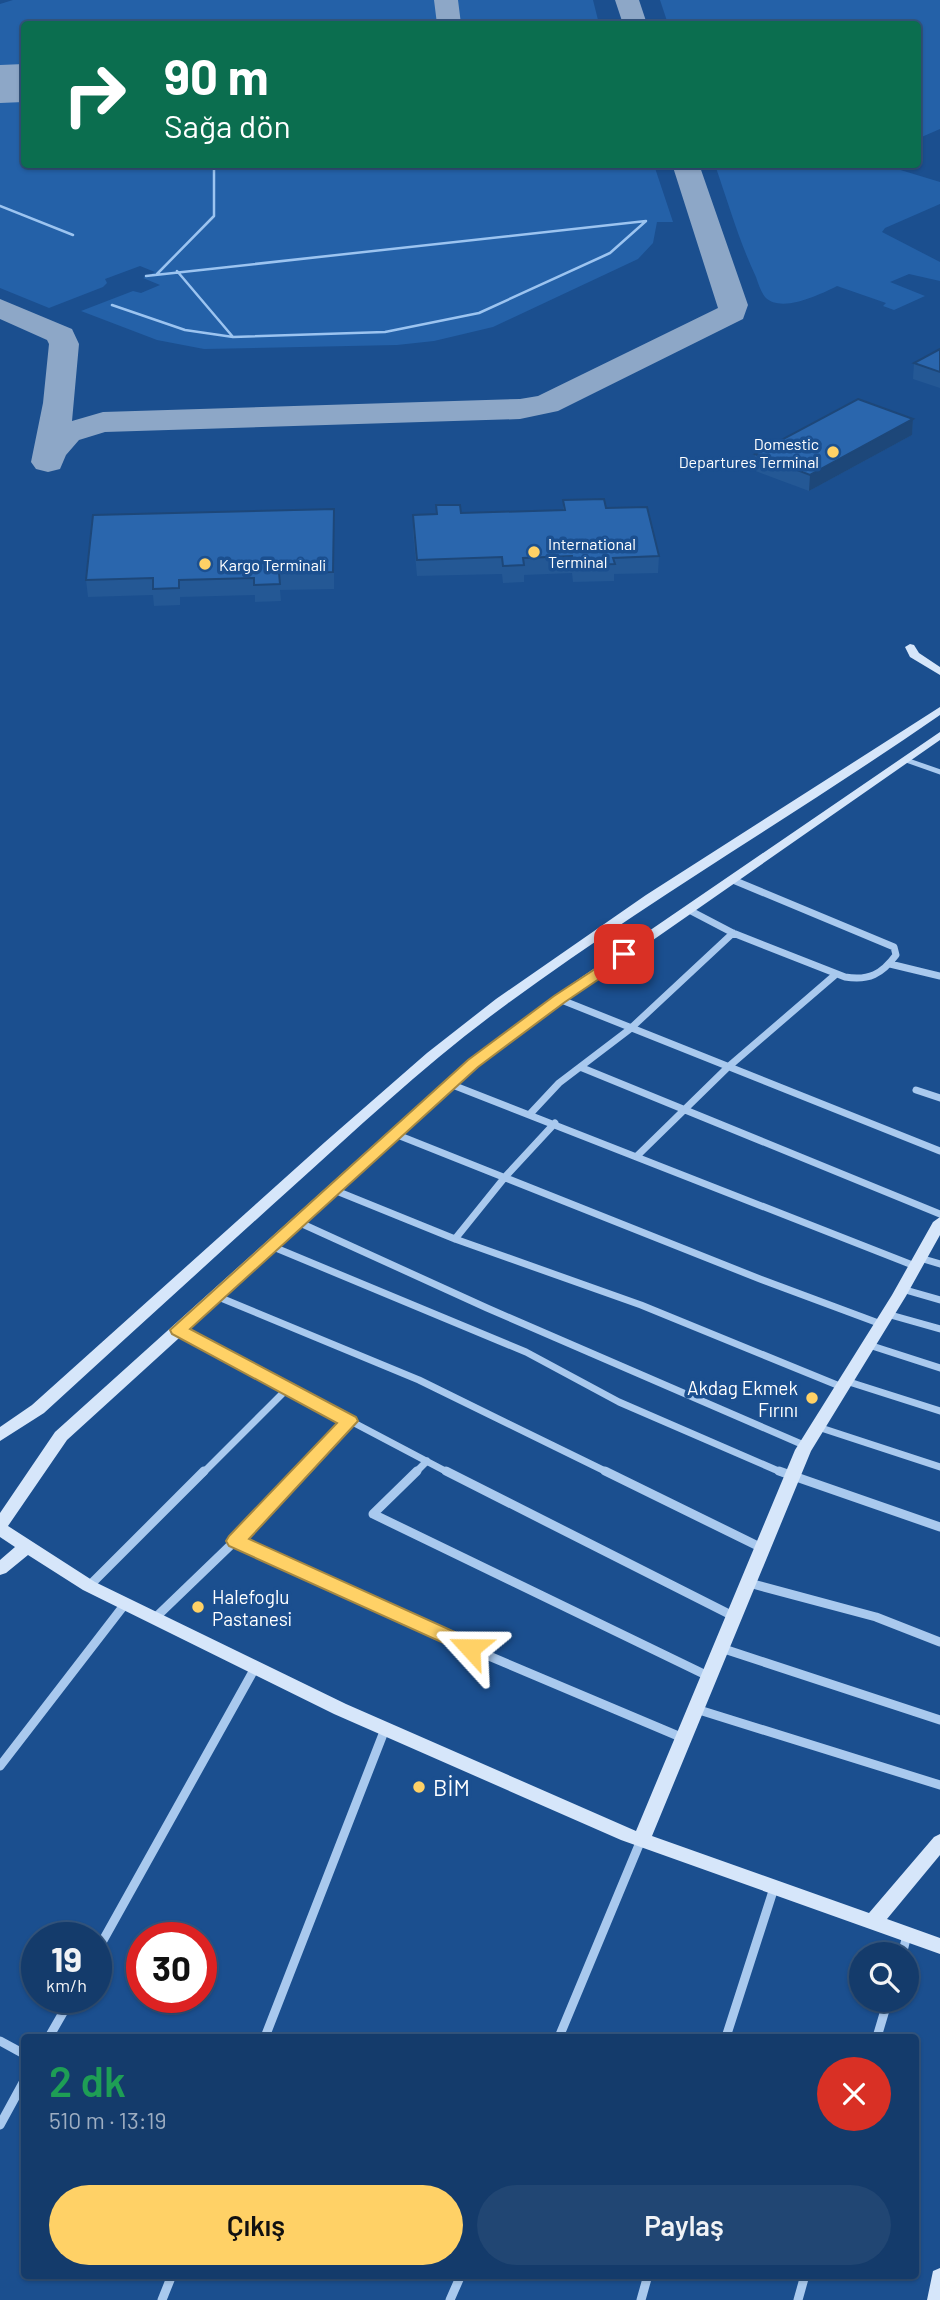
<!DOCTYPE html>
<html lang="tr">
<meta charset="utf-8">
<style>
:root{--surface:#143b6b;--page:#214673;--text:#f1f3f6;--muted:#9dadc1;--line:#33557e;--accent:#ffd166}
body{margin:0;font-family:Barlow,sans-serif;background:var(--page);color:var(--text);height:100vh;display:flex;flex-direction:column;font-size:26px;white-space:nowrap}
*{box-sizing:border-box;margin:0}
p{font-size:23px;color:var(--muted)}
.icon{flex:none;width:38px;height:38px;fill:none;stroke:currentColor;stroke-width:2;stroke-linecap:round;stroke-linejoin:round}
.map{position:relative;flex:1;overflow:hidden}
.details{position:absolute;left:21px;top:2034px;width:898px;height:245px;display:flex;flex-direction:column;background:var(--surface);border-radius:7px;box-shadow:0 2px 5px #0004,0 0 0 2px var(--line)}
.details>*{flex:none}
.top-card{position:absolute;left:21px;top:21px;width:900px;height:147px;border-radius:7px;box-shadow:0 2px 5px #0004,0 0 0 2px var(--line);background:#0b6e4f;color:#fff;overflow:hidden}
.fabs{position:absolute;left:849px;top:1942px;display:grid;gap:14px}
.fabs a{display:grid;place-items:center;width:70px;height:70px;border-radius:50%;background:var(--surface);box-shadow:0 2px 5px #0004,0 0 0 2px var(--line);font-size:35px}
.speed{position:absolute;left:21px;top:1922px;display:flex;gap:14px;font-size:35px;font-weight:700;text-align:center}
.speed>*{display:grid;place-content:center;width:91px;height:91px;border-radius:50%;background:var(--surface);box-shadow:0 2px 5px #0004,0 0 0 2px var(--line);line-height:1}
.speed small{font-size:18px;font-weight:400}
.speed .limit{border:10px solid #d22;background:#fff;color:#111}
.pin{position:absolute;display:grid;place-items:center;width:60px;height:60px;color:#fff;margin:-30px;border-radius:14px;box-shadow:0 4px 10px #0006}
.me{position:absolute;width:77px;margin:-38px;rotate:294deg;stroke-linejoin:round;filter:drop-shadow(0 0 5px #0008)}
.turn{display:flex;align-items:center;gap:24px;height:147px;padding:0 28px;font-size:32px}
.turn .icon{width:91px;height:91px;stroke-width:2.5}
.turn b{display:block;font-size:49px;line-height:60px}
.round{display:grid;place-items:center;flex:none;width:74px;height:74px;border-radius:37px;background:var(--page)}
.overview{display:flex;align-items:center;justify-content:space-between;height:119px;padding:0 28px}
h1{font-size:42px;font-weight:600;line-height:52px;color:#1e9e55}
.button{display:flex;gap:14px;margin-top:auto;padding:14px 28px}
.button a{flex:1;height:80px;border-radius:42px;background:var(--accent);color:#111;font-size:28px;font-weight:600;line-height:80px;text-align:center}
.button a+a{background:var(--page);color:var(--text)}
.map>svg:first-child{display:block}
.green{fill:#2461a8}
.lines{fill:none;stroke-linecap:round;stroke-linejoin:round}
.stream{stroke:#9cc4f0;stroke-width:2.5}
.taxiway{fill:#8da7c7;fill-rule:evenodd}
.runway{fill:#8da7c7;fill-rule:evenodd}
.street-far2{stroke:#a9c9ee;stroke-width:5}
.street-far1{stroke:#a9c9ee;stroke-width:7}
.street{stroke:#a9c9ee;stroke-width:9}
.secondary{fill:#d6e6fa;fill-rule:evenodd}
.wall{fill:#245895}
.shaded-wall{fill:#1d4779}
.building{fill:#2a66ad;stroke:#1d4779;stroke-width:2}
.route{fill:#ffd166;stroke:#a68842;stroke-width:2}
.poi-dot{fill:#ffd166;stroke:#1b4f8f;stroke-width:2.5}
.labels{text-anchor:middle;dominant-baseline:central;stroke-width:7;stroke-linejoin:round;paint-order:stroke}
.far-poi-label{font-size:16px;fill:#fff;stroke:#1b4f8f;text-anchor:start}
.poi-label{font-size:19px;fill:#fff;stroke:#1b4f8f;text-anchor:end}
.near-poi-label{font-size:23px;fill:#fff;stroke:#1b4f8f;text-anchor:start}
</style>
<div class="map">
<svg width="940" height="2300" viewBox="0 0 940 2300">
<rect width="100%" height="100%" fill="#1b4f8f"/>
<path class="green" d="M13,0H441L444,24H24V69H0V4Z
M452,0H593L599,24H455Z
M660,0H940V129L917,139V24H668Z
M24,98V164L654,165L673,222H657L653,243L638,259L493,327L434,341L397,345L204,349L157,340L81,311L133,291L141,293L160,285L143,278L155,272L140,266L105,279L107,283L103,287L49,308L0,288V99Z
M715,165H884L940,182V204L885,228L882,232L940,262V281L909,274L890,282L925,296L894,310L883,306L886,303L837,286C821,294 781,314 765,297C761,292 758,283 756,277C739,241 728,202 715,165Z"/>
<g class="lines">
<path class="stream" d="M0,206L73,235
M157,274L214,216V164
M146,276L646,221L610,253L479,313L385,332L233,337
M112,305L185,330L233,337L177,271"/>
<path class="taxiway" d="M434,0H458L461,24H437Z
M615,0H639L647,24H623Z
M672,164H699L748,305L743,319L558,411L520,419L105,432L79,440L66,455L60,469L48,472L36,469L31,462L43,403L49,344L47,340L0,319V299L72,329L79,344L72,421L103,412L520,399L538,396L718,308Z"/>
<path class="runway" d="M24,64V102L0,103V65Z"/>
<path class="street-far2" d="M906,760L940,772"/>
<path class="street-far1" d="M689,910L733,933L845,977C869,981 882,974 896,955L894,947L733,880
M890,964L940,976
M559,999L940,1151
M580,1067L940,1214
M450,1084L915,1266
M916,1090L940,1098
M530,1114L559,1083L630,1029L733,933
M395,1134L760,1279L881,1324
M637,1156L727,1068L835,975
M334,1190L455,1239L641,1305L842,1387
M298,1222L487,1308L806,1446
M455,1239L505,1177L555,1123
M271,1246L526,1352L619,1402L783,1473
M920,1258L940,1264
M902,1289L940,1300
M216,1296L419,1380L609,1473
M887,1314L940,1329
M178,1330L449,1473
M869,1345L940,1368
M846,1381L940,1411
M818,1427L940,1467
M203,1473L287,1389
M300,1473L349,1421
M415,1473L427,1461"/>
<path class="street" d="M417,1471L373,1514L708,1676
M446,1471L733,1616
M605,1471L762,1548
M779,1471L940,1527
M235,1541L470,1648L683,1738
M749,1583L876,1617L940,1642
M89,1586L204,1471
M155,1618L235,1541L301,1471
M721,1648L940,1720
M696,1709L940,1785
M0,1766L125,1604
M96,1953L255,1668
M902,1955L907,1935
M49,2037L72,1997
M265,2037L385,1729
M559,2037L641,1840
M726,2037L774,1888
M877,2037L888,2000
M0,2041L24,2054
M0,2125L24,2081
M162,2300L172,2275
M450,2300L461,2275
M641,2300L648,2275
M798,2300L805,2275"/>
<path class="secondary" d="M910,644L914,645L919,653L940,667V675L910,657L905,647Z
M940,707V715C797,814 647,901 507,1004C430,1060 360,1126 289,1190C207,1264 125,1339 44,1413L0,1441V1427L32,1405L325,1142L427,1053L496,999L646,895Z
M940,732V740L564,1002L478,1066L67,1440L8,1526L95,1582L346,1704L636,1831L795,1450L892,1295L933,1222L940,1217V1235L906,1296L811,1451L652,1836L869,1913L934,1837L940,1834V1855L887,1919L940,1938V1954L621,1840L334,1714L83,1590L28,1555L6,1573L0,1575V1560L15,1547L0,1537V1513L55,1432L468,1060L554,996Z
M940,2268V2300H927L933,2271Z"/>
</g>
<path class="wall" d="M940,349V388L913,379L914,363Z
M913,419L912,435L809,491L753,470L755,454Z
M563,500L606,508L659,556L658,573L614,574V581L573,582L572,573L524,575V582L503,583L502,574L417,576L413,532V515L436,514V505L461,513L563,510Z
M334,509V589L280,590L281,601L255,602V595L180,597V605L154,606L153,595L88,597L86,580Z"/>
<path class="shaded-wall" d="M913,419L912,435L809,491L810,475Z"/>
<path class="building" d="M940,349V372L914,363Z
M858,399L913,419L810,475L755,454Z
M604,499L606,508L647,507L659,556L613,558L615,564L574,565L572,556L523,558L524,565L503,566L502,557L417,560L413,515L437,514L436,505H460L461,513L565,510L563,500Z
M334,509L333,572L279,573L280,584L254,585V578L179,580V588L153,589V578L86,580L93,515Z"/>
<path class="route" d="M624,950L630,951L632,954L630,958L565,1002L478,1067L190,1329L356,1417L358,1421L249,1539L477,1642L479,1648L477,1653L470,1655L229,1546L226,1541L229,1536L337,1423L172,1334L170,1330L468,1060L554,996Z"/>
<g class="poi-dot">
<circle cx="833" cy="452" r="7"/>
<circle cx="534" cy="552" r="7"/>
<circle cx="205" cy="564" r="7"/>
<circle cx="812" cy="1398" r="7"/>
<circle cx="198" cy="1607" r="7"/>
<circle cx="419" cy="1787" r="7"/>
</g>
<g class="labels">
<g class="far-poi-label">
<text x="819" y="443" text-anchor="end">Domestic<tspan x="819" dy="18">Departures Terminal</tspan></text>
<text x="548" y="543">International<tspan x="548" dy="18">Terminal</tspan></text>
<text x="219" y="564">Kargo Terminali</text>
</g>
<g class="poi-label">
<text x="798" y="1387">Akdag Ekmek<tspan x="798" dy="22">Fırını</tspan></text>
<text x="212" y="1596" text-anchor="start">Halefoglu<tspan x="212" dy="22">Pastanesi</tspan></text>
</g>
<g class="near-poi-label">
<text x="433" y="1787">BİM</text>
</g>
</g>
</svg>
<div class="fabs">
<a><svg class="icon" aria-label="search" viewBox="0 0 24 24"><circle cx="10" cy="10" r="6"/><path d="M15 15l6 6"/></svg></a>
</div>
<div class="speed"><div>19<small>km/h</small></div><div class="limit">30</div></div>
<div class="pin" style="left:624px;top:954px;background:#d93025"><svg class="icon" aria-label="arrive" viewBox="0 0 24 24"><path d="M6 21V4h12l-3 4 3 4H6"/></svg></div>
<svg class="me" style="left:470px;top:1648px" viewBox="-20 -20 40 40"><path d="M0-17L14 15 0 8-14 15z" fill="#ffd166" stroke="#fff" stroke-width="4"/></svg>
<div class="top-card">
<div class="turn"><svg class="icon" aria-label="right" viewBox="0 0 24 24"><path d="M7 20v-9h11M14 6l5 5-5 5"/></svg><div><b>90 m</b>Sağa dön</div></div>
</div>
<section class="details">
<div class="overview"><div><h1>2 dk</h1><p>510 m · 13:19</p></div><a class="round" style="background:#d93025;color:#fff"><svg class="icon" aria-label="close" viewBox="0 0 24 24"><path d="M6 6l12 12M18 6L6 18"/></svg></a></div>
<div class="button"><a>Çıkış</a><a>Paylaş</a></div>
</section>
</div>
